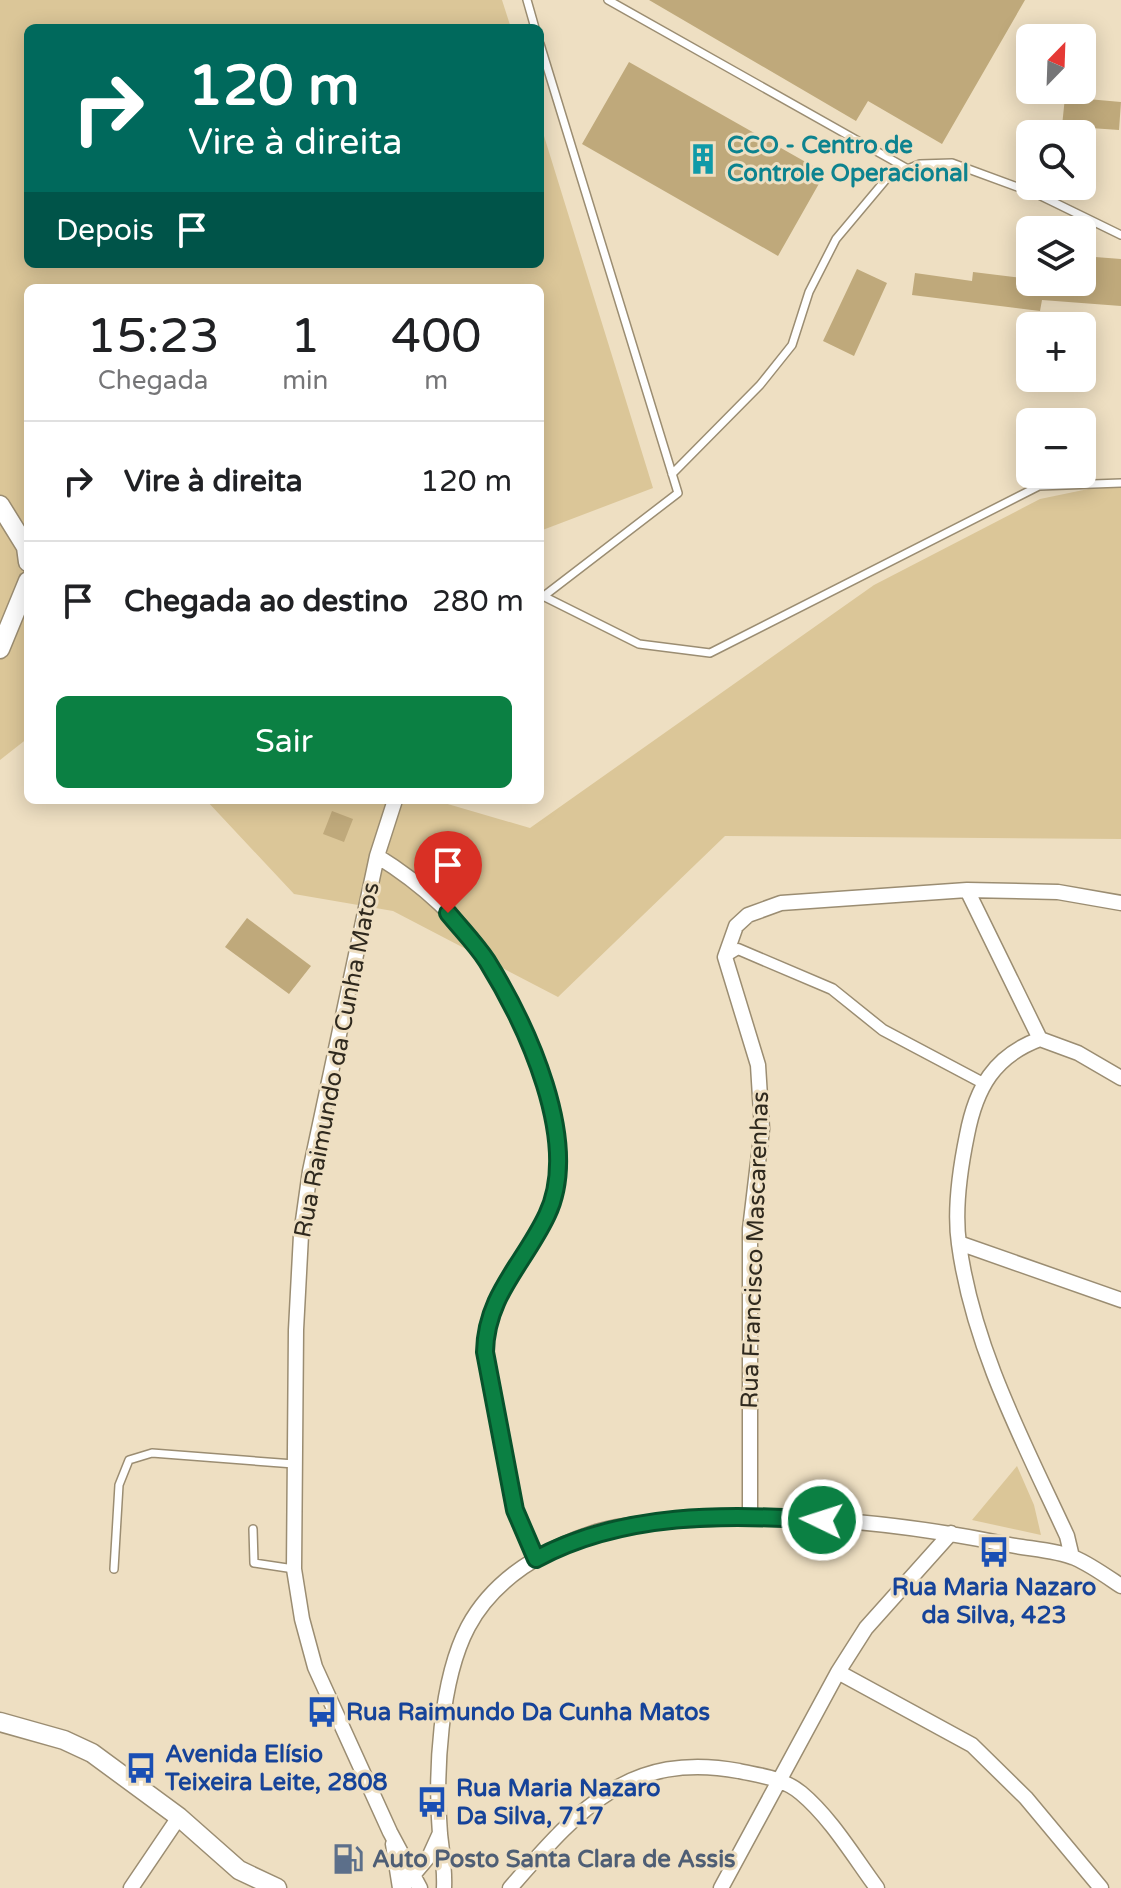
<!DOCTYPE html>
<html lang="pt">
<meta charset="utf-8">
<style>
:root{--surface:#fff;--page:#f2f2f2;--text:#202124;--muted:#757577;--line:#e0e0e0;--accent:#0b8043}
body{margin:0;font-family:"Varela Round",sans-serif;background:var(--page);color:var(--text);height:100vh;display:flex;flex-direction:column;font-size:30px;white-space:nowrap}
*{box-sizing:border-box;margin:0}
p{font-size:26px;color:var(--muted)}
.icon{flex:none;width:44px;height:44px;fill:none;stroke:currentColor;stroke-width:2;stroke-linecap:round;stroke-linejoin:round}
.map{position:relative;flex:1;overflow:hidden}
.details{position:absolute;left:24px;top:284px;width:520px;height:520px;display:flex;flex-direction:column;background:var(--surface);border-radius:12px;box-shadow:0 4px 20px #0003}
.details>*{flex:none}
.guide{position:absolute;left:24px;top:24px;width:520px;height:244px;border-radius:12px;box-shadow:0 4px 20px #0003;background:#00695c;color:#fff;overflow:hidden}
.needle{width:52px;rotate:23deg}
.controls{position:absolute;left:1016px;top:24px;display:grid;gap:16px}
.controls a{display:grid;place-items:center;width:80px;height:80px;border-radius:12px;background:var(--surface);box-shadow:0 4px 20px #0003;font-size:40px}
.pin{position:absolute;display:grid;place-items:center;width:68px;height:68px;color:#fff;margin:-82px -34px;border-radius:50% 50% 50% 0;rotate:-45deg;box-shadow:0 0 8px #0007}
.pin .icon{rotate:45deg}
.me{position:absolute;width:88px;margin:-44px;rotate:274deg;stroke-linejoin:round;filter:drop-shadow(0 0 6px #0008)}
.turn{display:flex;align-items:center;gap:28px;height:168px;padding:0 32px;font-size:36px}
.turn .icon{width:104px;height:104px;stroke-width:2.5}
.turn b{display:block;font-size:56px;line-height:68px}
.then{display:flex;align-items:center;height:76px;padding:0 32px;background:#0003;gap:16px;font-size:30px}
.eta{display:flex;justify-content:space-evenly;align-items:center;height:136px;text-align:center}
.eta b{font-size:48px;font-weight:600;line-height:56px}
.cta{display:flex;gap:16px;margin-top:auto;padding:16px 32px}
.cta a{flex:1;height:92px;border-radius:12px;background:var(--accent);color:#fff;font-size:32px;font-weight:600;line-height:92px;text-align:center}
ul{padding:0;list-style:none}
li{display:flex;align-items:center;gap:24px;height:120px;padding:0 32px;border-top:2px solid var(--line)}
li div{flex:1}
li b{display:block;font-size:30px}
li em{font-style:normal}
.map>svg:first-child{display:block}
.green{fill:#dbc698}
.building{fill:#bfa97b}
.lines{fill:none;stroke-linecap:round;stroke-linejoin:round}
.service-casing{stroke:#9b8d72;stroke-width:10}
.pedestrian-casing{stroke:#9b8d72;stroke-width:13}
.minor-casing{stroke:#9b8d72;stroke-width:17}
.secondary-casing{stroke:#9b8d72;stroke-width:21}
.service{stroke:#fff;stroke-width:7}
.pedestrian{stroke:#fff;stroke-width:10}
.minor{stroke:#fff;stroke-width:14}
.secondary{stroke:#fff;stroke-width:18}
.route-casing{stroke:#07532c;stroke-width:20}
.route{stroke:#0b8043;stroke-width:14}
.labels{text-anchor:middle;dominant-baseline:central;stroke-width:6;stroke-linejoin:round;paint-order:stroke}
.culture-label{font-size:24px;font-weight:bold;fill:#0d838f;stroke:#eedfc2;text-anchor:start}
.street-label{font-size:24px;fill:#2f291e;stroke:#eedfc2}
.transit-label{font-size:24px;font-weight:bold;fill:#164399;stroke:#eedfc2;text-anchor:start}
.service-label{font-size:24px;font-weight:bold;fill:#4e5e75;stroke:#eedfc2;text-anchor:start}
</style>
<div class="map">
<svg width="1121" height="1888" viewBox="0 0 1121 1888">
<rect width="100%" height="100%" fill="#eedfc2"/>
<path class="green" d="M0,0H502L511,28H28V264H540V123L653,488L540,531V288H28V738L0,760Z
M1098,487L1121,488V839L725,836L558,997L393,911L294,894L206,800H434L530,828L874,585L1040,499Z
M1017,1466L1034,1505L1041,1535L972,1520Z"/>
<path class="building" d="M649,0H1025L942,144L868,101L856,121Z
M629,62L825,173L778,256L582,144Z
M1065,97L1121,102L1119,130L1062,126Z
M1082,256L1121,259V306L1042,300L1040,311L912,295L915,273L972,281L973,272L1030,279V282H1082Z
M857,269L887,283L854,356L823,341Z
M332,811L353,819L344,842L323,834Z
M247,918L311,966L289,994L225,947Z"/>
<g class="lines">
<defs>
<path id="service" d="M527,0L535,28
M608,0L908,169
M540,44L678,493L540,599
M672,474L760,385L792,345L809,292L836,239L888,177L920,164L952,163L1039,195L1121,235
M543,596L639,644L710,653L1039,486L1121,483
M253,1529L254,1563L294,1569
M114,1569L119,1485L129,1460L152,1453L294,1464"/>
<path id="pedestrian" d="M725,957L738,949L832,989L883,1030L983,1083"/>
<path id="minor" d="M395,800L377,856L310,1171L301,1235L296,1330L294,1569L302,1619L315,1667L390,1832L420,1888
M377,856C419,882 459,917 486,959C523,1016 573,1125 555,1194C539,1254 487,1283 485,1352L515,1510L536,1559
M967,890L1040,1039C994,1056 976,1088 967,1135C960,1169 954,1210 959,1244C973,1348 1024,1443 1067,1536L1072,1557
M1040,1039L1078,1053L1121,1078
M959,1243L1121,1300
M750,1515V1229L762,1129L758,1065L725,957L736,926L748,915L781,903L967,890L1058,892L1121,903
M838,1672L972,1745L1026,1798L1101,1888
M393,1844L400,1888
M131,1888L179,1817
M402,1888L430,1855L440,1833
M444,1888C445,1869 442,1852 440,1834C435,1774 440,1680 468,1627C494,1578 546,1548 596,1532C625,1524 656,1522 686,1520C794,1512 904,1523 1010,1545C1030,1549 1056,1550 1075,1558C1091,1565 1106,1576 1121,1586
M510,1888C576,1813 627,1750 739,1771C762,1776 783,1778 801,1793C831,1818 854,1857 877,1888
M721,1888L838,1672L866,1628L951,1533"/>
<path id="secondary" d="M0,505L26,547L28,562
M0,649L28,581
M0,1722L64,1740L92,1753L179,1817L239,1870L277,1888"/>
</defs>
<use href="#service" class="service-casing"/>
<use href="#pedestrian" class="pedestrian-casing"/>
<use href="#minor" class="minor-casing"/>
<use href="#secondary" class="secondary-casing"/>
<use href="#service" class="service"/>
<use href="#pedestrian" class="pedestrian"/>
<use href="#minor" class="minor"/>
<use href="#secondary" class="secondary"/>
</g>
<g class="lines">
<defs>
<path id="route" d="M448,913C461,929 476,944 487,961C526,1024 582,1142 547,1215C524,1264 486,1295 485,1352L515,1510L536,1559C623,1512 726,1514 822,1520"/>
</defs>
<use href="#route" class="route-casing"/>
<use href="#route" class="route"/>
</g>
<defs>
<symbol id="building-bare" viewBox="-9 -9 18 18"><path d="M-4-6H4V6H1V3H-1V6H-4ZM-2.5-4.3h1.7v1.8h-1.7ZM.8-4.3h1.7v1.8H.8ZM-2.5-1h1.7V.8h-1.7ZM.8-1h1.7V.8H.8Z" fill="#0f9aa8" stroke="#eedfc2" stroke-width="2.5" paint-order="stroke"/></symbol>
<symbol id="bus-bare" viewBox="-9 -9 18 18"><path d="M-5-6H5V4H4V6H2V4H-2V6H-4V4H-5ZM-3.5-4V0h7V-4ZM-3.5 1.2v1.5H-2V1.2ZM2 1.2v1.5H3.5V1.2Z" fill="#1a4fb4" stroke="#eedfc2" stroke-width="2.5" paint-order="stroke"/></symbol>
<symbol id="fuel-bare" viewBox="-9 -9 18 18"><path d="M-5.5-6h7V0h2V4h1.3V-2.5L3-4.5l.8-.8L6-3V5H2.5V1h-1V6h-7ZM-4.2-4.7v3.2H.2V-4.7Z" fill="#5c6f8a" stroke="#eedfc2" stroke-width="2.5" paint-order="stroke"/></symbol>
</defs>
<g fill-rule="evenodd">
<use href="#building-bare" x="681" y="137" width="44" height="44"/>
<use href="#bus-bare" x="972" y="1530" width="44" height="44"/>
<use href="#bus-bare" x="300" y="1690" width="44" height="44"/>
<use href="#bus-bare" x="119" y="1746" width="44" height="44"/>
<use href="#bus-bare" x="410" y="1780" width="44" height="44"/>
<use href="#fuel-bare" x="326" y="1837" width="44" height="44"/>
</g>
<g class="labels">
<g class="culture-label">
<text x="727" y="145">CCO - Centro de<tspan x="727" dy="28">Controle Operacional</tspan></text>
</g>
<g class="street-label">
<text transform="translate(337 1060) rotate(-79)">Rua Raimundo da Cunha Matos</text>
<text transform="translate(755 1250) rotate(-88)">Rua Francisco Mascarenhas</text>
</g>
<g class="transit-label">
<text x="994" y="1587" text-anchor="middle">Rua Maria Nazaro<tspan x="994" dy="28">da Silva, 423</tspan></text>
<text x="346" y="1712">Rua Raimundo Da Cunha Matos</text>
<text x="165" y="1754">Avenida Elísio<tspan x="165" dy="28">Teixeira Leite, 2808</tspan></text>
<text x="456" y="1788">Rua Maria Nazaro<tspan x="456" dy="28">Da Silva, 717</tspan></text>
</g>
<g class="service-label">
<text x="372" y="1859">Auto Posto Santa Clara de Assis</text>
</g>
</g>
</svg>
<div class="controls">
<a><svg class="needle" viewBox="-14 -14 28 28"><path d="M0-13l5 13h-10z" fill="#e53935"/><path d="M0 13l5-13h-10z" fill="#757577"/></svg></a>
<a><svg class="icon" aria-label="search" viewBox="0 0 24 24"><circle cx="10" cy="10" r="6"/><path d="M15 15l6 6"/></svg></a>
<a><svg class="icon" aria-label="layers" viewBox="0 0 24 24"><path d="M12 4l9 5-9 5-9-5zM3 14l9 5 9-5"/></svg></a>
<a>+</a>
<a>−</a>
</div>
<div class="pin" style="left:448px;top:913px;background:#d93025"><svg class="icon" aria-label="arrive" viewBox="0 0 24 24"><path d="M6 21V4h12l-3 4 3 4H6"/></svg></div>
<svg class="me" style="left:822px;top:1520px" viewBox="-20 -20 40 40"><circle r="17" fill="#0b8043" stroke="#fff" stroke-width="3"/><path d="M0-11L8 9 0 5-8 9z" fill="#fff"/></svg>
<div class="guide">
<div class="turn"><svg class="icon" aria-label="right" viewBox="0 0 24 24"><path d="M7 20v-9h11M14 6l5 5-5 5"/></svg><div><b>120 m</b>Vire à direita</div></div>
<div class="then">Depois<svg class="icon" aria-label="arrive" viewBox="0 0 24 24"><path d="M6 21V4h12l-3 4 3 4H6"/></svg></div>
</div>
<section class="details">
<div class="eta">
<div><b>15:23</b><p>Chegada</p></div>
<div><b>1</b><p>min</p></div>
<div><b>400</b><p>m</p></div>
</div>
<ul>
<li><svg class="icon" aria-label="right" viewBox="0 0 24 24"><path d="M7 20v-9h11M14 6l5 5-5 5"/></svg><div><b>Vire à direita</b></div><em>120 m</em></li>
<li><svg class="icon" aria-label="arrive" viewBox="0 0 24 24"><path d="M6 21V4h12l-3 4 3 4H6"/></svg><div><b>Chegada ao destino</b></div><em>280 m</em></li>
</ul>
<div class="cta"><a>Sair</a></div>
</section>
</div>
